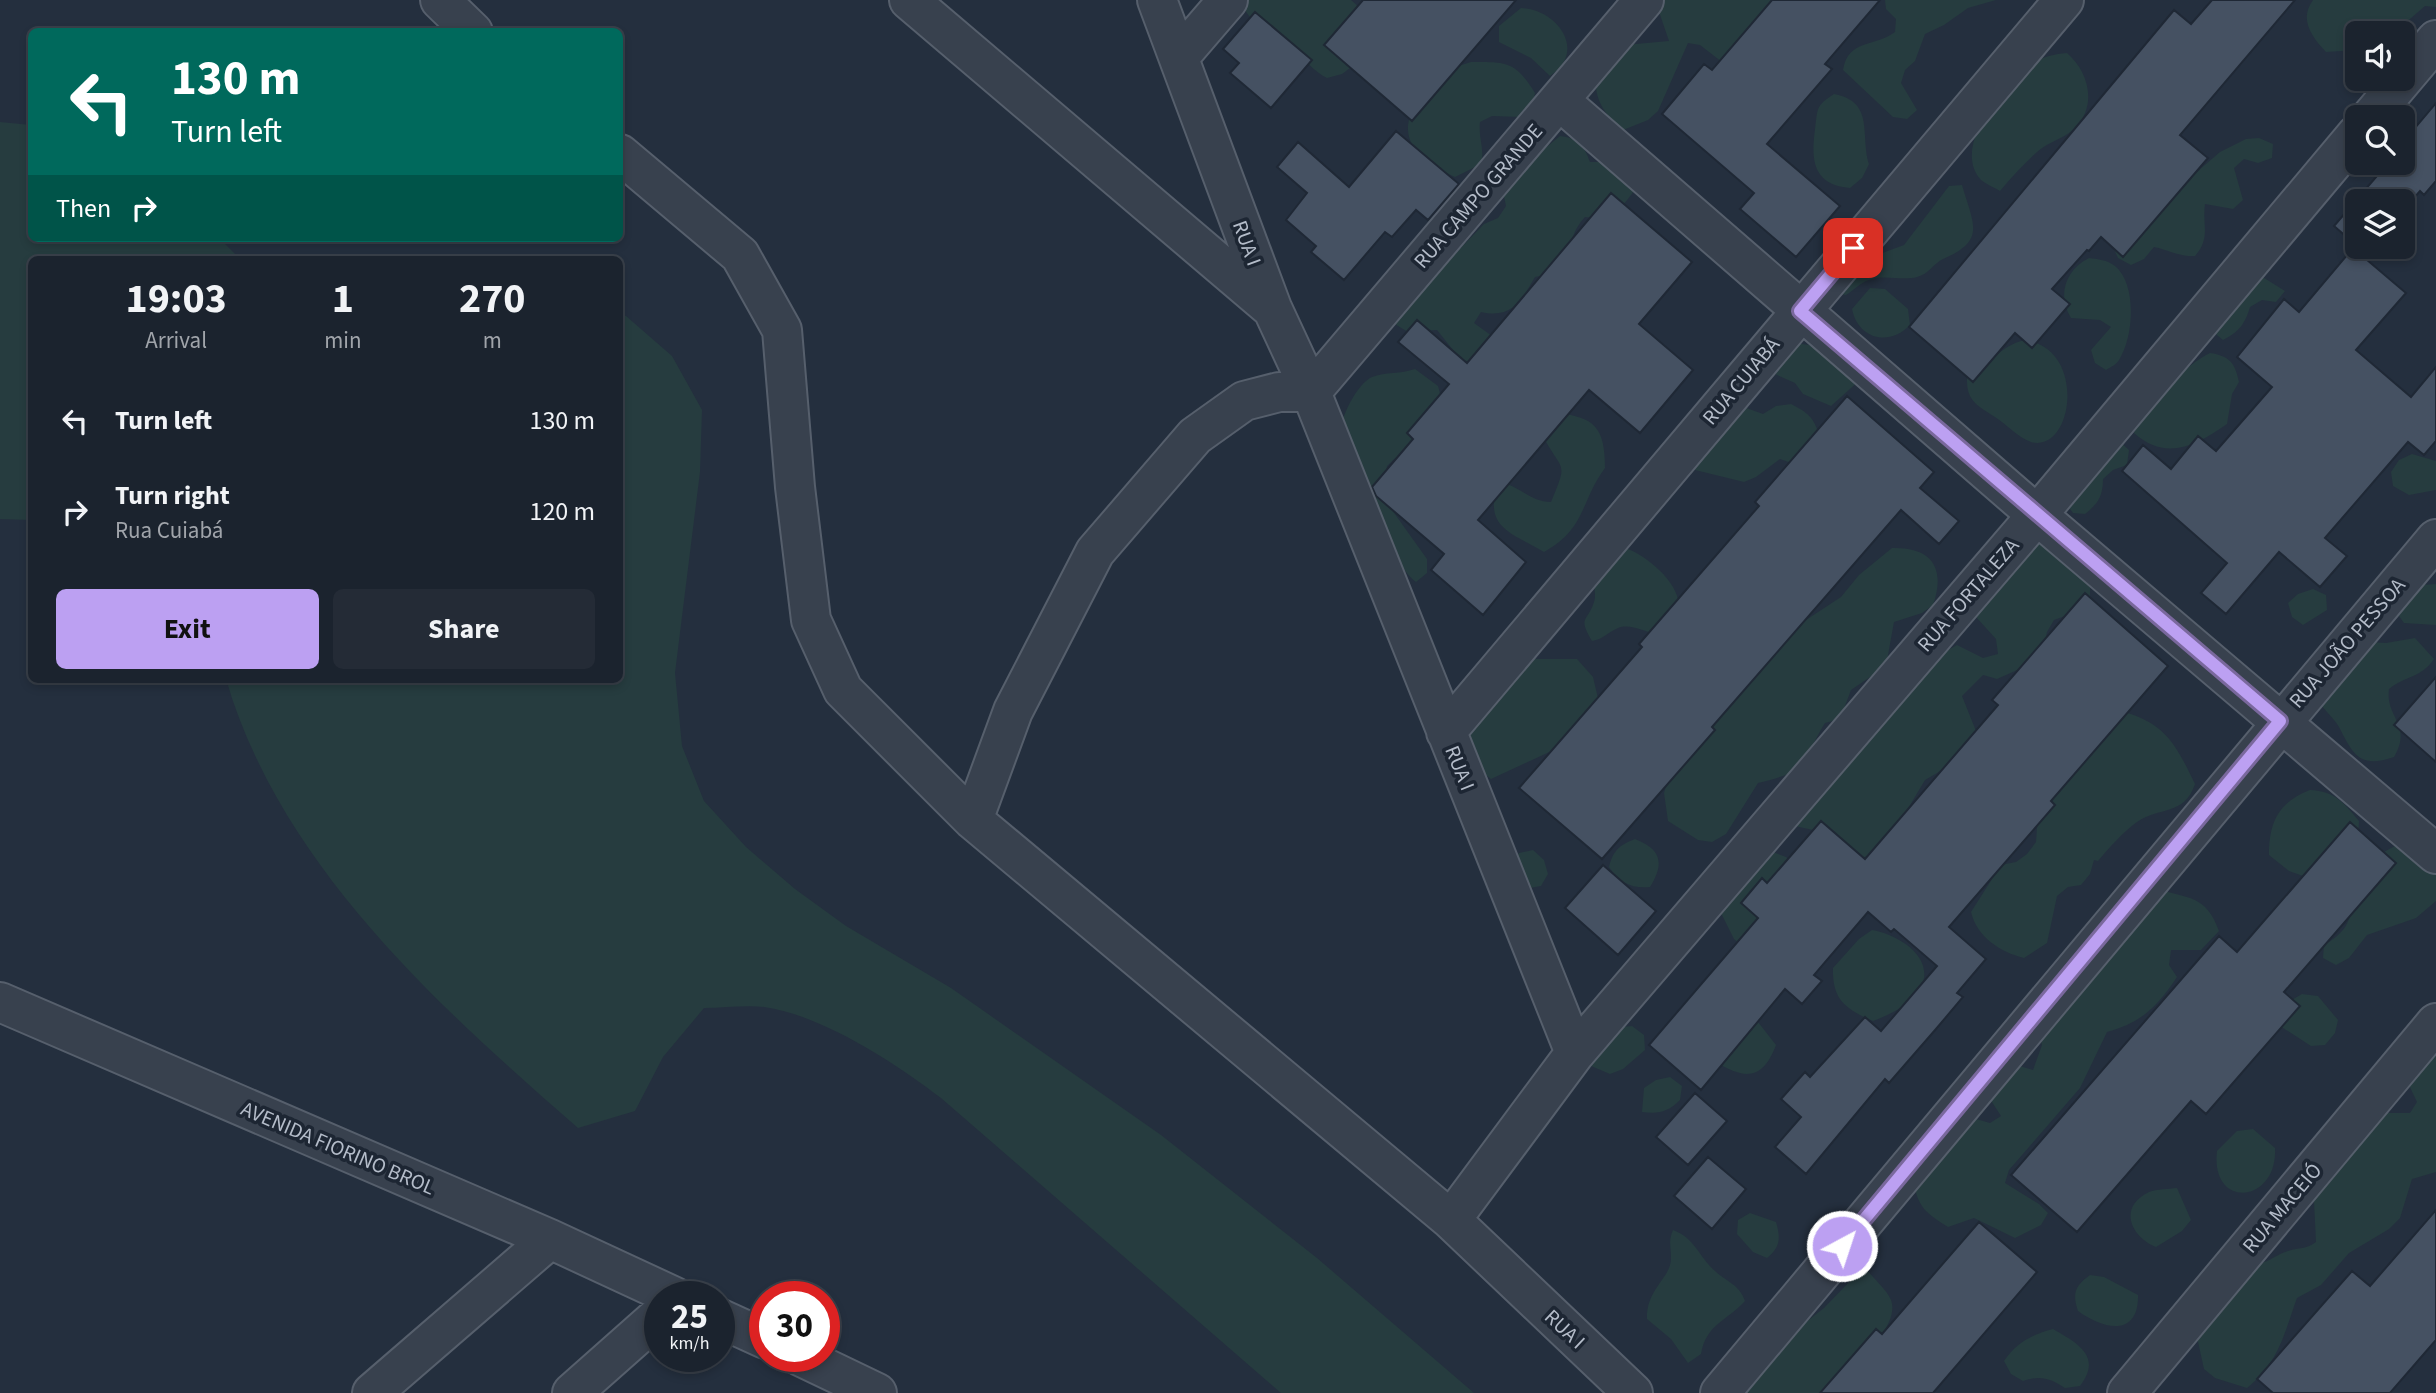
<!DOCTYPE html>
<meta charset="utf-8">
<style>
:root{--surface:#1b232e;--page:#242b36;--text:#f1f3f6;--muted:#a0a4aa;--line:#39404a;--accent:#bca0f2}
body{margin:0;font-family:"Source Sans 3",sans-serif;background:var(--page);color:var(--text);height:100vh;display:flex;flex-direction:column;font-size:26px;white-space:nowrap}
*{box-sizing:border-box;margin:0}
p{font-size:23px;color:var(--muted)}
.icon{flex:none;width:38px;height:38px;fill:none;stroke:currentColor;stroke-width:2;stroke-linecap:round;stroke-linejoin:round}
.map{position:relative;flex:1;overflow:hidden}
.panel{position:absolute;left:28px;top:256px;width:595px;height:427px;display:flex;flex-direction:column;background:var(--surface);border-radius:10px;box-shadow:0 4px 10px #0003,0 0 0 2px var(--line)}
.panel>*{flex:none}
.banner{position:absolute;left:28px;top:28px;width:595px;height:214px;border-radius:10px;box-shadow:0 4px 10px #0003,0 0 0 2px var(--line);background:#00695c;color:#fff;overflow:hidden}
.fabs{position:absolute;left:2345px;top:21px;display:grid;gap:14px}
.fabs a{display:grid;place-items:center;width:70px;height:70px;border-radius:10px;background:var(--surface);box-shadow:0 4px 10px #0003,0 0 0 2px var(--line);font-size:35px}
.speed{position:absolute;left:644px;top:1281px;display:flex;gap:14px;font-size:35px;font-weight:700;text-align:center}
.speed>*{display:grid;place-content:center;width:91px;height:91px;border-radius:50%;background:var(--surface);box-shadow:0 4px 10px #0003,0 0 0 2px var(--line);line-height:1}
.speed small{font-size:18px;font-weight:400}
.speed .limit{border:10px solid #d22;background:#fff;color:#111}
.pin{position:absolute;display:grid;place-items:center;width:60px;height:60px;color:#fff;margin:-30px;border-radius:14px;box-shadow:0 4px 10px #0006}
.me{position:absolute;width:77px;margin:-38px;rotate:40deg;stroke-linejoin:round;filter:drop-shadow(0 0 5px #0008)}
.turn{display:flex;align-items:center;gap:24px;height:147px;padding:0 28px;font-size:32px}
.turn .icon{width:91px;height:91px;stroke-width:2.5}
.turn b{display:block;font-size:49px;line-height:60px}
.then{display:flex;align-items:center;height:66px;padding:0 28px;background:#0003;gap:14px;font-size:26px}
.eta{display:flex;justify-content:space-evenly;align-items:center;height:119px;text-align:center}
.eta b{font-size:42px;font-weight:700;line-height:49px}
.button{display:flex;gap:14px;margin-top:auto;padding:14px 28px}
.button a{flex:1;height:80px;border-radius:10px;background:var(--accent);color:#111;font-size:28px;font-weight:700;line-height:80px;text-align:center}
.button a+a{background:var(--page);color:var(--text)}
ul{padding:0;list-style:none}
li{display:flex;align-items:center;gap:21px;height:91px;padding:0 28px}
li div{flex:1}
li b{display:block;font-size:26px}
li em{font-style:normal}
.map>svg:first-child{display:block}
.green{fill:#263c3f}
.building{fill:#455162;stroke:#1f2835;stroke-width:2}
.lines{fill:none;stroke-linecap:round;stroke-linejoin:round}
.minor-casing{stroke:#565f6c;stroke-width:42}
.minor{stroke:#38414e;stroke-width:38}
.route-casing{stroke:#7a689d;stroke-width:18}
.route{stroke:#bca0f2;stroke-width:12}
.labels{text-anchor:middle;dominant-baseline:central;stroke-width:7;stroke-linejoin:round;paint-order:stroke}
.street-label{font-size:21px;fill:#b4bcc9;stroke:#1d2633}
</style>
<div class="map">
<svg width="2436" height="1393" viewBox="0 0 2436 1393">
<rect width="100%" height="100%" fill="#242f3e"/>
<path class="green" d="M1246,0H1351L1360,8L1354,65L1342,74L1327,78C1313,71 1306,60 1294,50C1277,35 1254,28 1244,8Z
M1655,0H1816L1722,62L1700,45L1688,43L1658,111L1648,120L1623,130C1605,114 1594,101 1596,76L1625,45L1669,41Z
M1885,0H1996L1968,8L1944,25L1925,34L1915,61L1905,70L1901,83L1917,110L1907,119L1893,117L1843,70C1848,39 1875,47 1895,32L1896,19L1886,9Z
M2313,0H2436V7L2425,6L2403,25L2388,26L2385,33H2357V50L2326,52C2311,36 2299,19 2313,0Z
M1521,8C1557,9 1588,51 1550,76L1531,58L1499,42V26Z
M2067,53C2089,72 2098,106 2074,129C2063,139 2048,142 2037,152C2024,164 2011,178 2000,191C1995,188 1986,184 1981,180C1951,147 2002,89 2026,68C2037,58 2053,54 2067,53Z
M1471,62C1507,62 1515,61 1535,93L1532,107L1521,117L1492,116L1480,122C1478,138 1485,148 1481,164L1455,177C1416,160 1390,134 1423,95C1429,87 1436,75 1445,70C1453,67 1463,65 1471,62Z
M1834,94C1875,102 1860,134 1869,164L1862,178L1850,188C1812,185 1811,159 1815,129C1818,109 1815,106 1834,94Z
M0,122L31,125L32,238H219L240,259H32L31,520L0,519Z
M1560,136C1578,138 1584,145 1590,162H1612L1641,179C1627,203 1615,221 1585,217C1561,242 1579,269 1535,277C1521,301 1512,319 1481,312L1474,323L1499,341L1465,365L1437,330L1408,332L1390,321L1484,224L1498,218L1506,206L1503,192L1538,154Z
M2259,138L2273,144L2272,158L2258,163L2244,159L2234,168L2243,200L2233,209L2205,204C2202,226 2211,238 2195,256C2179,257 2169,250 2154,247L2144,259L2131,265L2118,258L2112,245L2220,152L2246,139Z
M1962,185C1973,224 1987,240 1943,259C1933,264 1929,274 1917,277C1902,281 1883,274 1869,280C1861,282 1853,291 1846,295L1831,293L1835,254L1877,255L1904,245L1949,186Z
M2089,258C2098,259 2107,260 2115,266C2137,284 2134,337 2119,360C2117,364 2111,367 2106,370L2095,363L2091,350L2111,327L2100,320L2071,318C2057,296 2065,270 2089,258Z
M2261,276L2285,291L2276,302L2262,300L2250,307C2245,324 2239,332 2223,340L2211,330Z
M1870,288L1885,289L1908,309L1910,325C1889,347 1858,339 1852,309Z
M620,316H626L672,356L702,410L700,472L675,673L682,746L704,801L746,847L795,889L846,926L951,988L1161,1135L1317,1258L1474,1393H1281L941,1098C895,1063 822,1015 764,1007C745,1005 723,1008 704,1008L663,1057L635,1111L578,1128C437,1005 280,864 226,679H620Z
M2025,340C2088,349 2073,454 2031,442C2019,438 2006,424 1995,417C1977,405 1966,401 1967,377C1989,366 1999,346 2025,340Z
M1793,343C1823,345 1843,355 1861,379L1831,406L1803,394L1795,383L1768,371Z
M2210,353C2230,356 2235,363 2239,382L2232,394L2227,424C2197,445 2166,462 2134,433C2139,407 2186,365 2210,353Z
M1415,369L1438,386L1442,401L1429,426L1387,466L1385,481L1392,510L1427,559V573L1416,582C1393,565 1347,473 1340,442C1336,425 1356,384 1372,377C1385,372 1401,374 1415,369Z
M1791,404C1807,412 1815,418 1819,436L1794,464L1780,459L1756,477L1744,482L1691,469L1741,406L1763,414L1776,406Z
M1557,413C1595,417 1605,428 1605,468C1581,500 1586,529 1544,552C1510,532 1482,527 1499,482C1519,485 1530,502 1551,502C1569,459 1562,473 1543,436Z
M2119,441L2129,450L2127,465L2113,470L2103,479C2103,496 2098,504 2085,514L2073,513L2065,502Z
M2412,454L2436,461V490L2409,495L2393,486L2391,472L2399,460Z
M2033,542L2047,544L2090,582V598L2068,615L2054,620L2047,632L2044,646L2024,667L1997,679L1983,675L1962,696L1978,736L1949,766L1925,780L1888,842L1876,852L1863,858L1849,857L1813,830L1786,824L1932,659L1957,645L1983,658L1998,654L1996,639L1976,617L1978,606Z
M1892,548C1932,547 1946,568 1933,605L1922,613L1894,622L1886,666L1851,690L1840,719L1825,723C1799,765 1812,770 1758,783L1726,834L1712,842L1698,840L1668,821L1664,793L1668,779L1697,732L1806,620L1841,597L1859,575Z
M1628,549C1647,556 1687,588 1677,613C1674,620 1663,628 1657,634C1645,632 1630,623 1618,628C1608,632 1604,639 1592,641C1577,616 1588,622 1594,602C1597,594 1592,583 1595,575C1599,561 1615,552 1628,549Z
M2436,584V625L2404,623L2394,609L2408,586Z
M2313,589L2326,595L2327,610L2303,625L2292,617L2288,603L2298,594Z
M2415,638L2434,659C2421,678 2405,676 2389,689C2385,718 2413,724 2394,757C2359,769 2353,754 2339,727C2334,718 2324,710 2318,701L2369,642L2386,643Z
M1534,659H1577L1593,677L1600,707L1586,735L1491,779C1476,768 1468,752 1469,733L1518,662Z
M2121,711C2166,723 2176,745 2195,784C2184,816 2161,806 2137,822C2123,832 2109,848 2098,861L2094,860L2090,874L2081,885L2068,887L2057,896L2047,943L2024,958C2000,952 1977,937 1971,912L2001,865L2016,862L2027,854L2036,842L2038,813Z
M2310,790C2335,791 2344,803 2359,821L2358,836L2303,876L2289,871L2269,855C2269,823 2278,802 2310,790Z
M1635,839C1661,849 1665,863 1650,887C1632,889 1620,883 1609,867C1613,851 1619,845 1635,839Z
M2408,842L2436,863V901L2416,918L2367,935L2349,958L2336,965L2323,958L2324,945C2343,934 2351,924 2352,902C2352,897 2352,890 2354,886C2365,864 2385,847 2408,842Z
M1533,850L1544,860L1548,874L1541,886L1512,891L1510,865L1519,853Z
M1773,852L1786,857L1796,867L1781,889L1770,880L1757,886L1770,936L1745,949L1734,939L1715,901Z
M2158,889C2189,899 2206,895 2219,931L2201,950H2171L2169,965L2177,977C2158,1006 2141,1023 2107,1032L2080,1088L2009,1170L2005,1183L2039,1204L2048,1213L2041,1225L2015,1238L1974,1218L1948,1227C1927,1214 1916,1206 1914,1180L1966,1116L1990,1123L2001,1116L1990,1099L2006,1062L2033,1070L2042,1045L2038,1025Z
M1872,930C1897,934 1936,957 1921,987C1913,1004 1889,1015 1873,1021C1846,1009 1832,1000 1833,968L1859,939Z
M2302,994L2318,996L2338,1020L2335,1033L2325,1045L2311,1046L2280,1026L2290,1001Z
M1758,1022L1776,1045C1763,1080 1745,1080 1716,1062Z
M1632,1026L1644,1035L1645,1050L1623,1069L1610,1074L1584,1063L1603,1029Z
M2436,1040V1172L2412,1179L2400,1218L2389,1229L2349,1253L2321,1285L2297,1298C2284,1334 2279,1362 2247,1388L2215,1378L2204,1369L2195,1328L2250,1264C2270,1264 2272,1256 2288,1251C2300,1247 2305,1250 2316,1242L2314,1201L2329,1177L2380,1113H2410L2417,1102L2407,1081Z
M1670,1077L1682,1086L1680,1100C1668,1112 1659,1114 1642,1112L1644,1088L1656,1080Z
M2253,1129L2275,1148C2278,1204 2210,1210 2217,1151L2237,1131Z
M2177,1188L2191,1220L2182,1231L2156,1247C2130,1236 2118,1207 2149,1192C2157,1189 2169,1189 2177,1188Z
M1750,1213L1776,1222C1781,1239 1780,1247 1767,1258L1753,1252L1737,1234L1738,1220Z
M1673,1230C1695,1238 1699,1257 1715,1271C1728,1283 1739,1284 1745,1301C1727,1321 1706,1324 1701,1354L1688,1363L1671,1339L1647,1319C1646,1288 1672,1278 1671,1257C1671,1245 1668,1242 1673,1230Z
M1867,1270C1874,1279 1887,1290 1891,1300C1902,1330 1843,1374 1824,1393H1735L1792,1333L1824,1308L1854,1277Z
M2090,1275L2104,1277L2138,1295C2139,1337 2104,1330 2078,1311C2072,1293 2075,1286 2090,1275Z
M2053,1329C2077,1343 2103,1356 2080,1386L2065,1388C2050,1378 2040,1375 2023,1381L2011,1374L2004,1361C2016,1343 2033,1334 2053,1329Z"/>
<path class="building" d="M1363,0H1516L1412,121L1324,45Z
M1772,0H1880L1825,64L1832,69L1767,144L1840,206L1796,257L1740,209L1754,193L1662,114L1704,64L1712,70Z
M2212,0H2295L2180,135L2208,158L2123,257L2101,237L2089,251L2087,250L2052,289L2070,304L2032,348L2015,333L1973,382L1909,327L2174,10L2191,24Z
M1255,12L1312,60L1271,108L1230,73L1239,63L1223,49Z
M2436,103V181L2424,195L2420,191L2403,211V201H2357V246L2334,226L2388,163H2403V142Z
M1396,131L1459,184L1428,220L1416,210L1392,237L1385,232L1344,280L1311,252L1316,246L1286,220L1307,193L1277,167L1298,142L1349,187Z
M1611,193L1692,262L1639,324L1693,370L1640,433L1589,390L1478,520L1526,562L1483,615L1431,570L1444,554L1376,496L1372,487L1413,439L1407,433L1449,384L1398,342L1417,320L1467,363Z
M2353,248L2406,293L2356,350L2411,397L2436,367V441L2424,455L2408,442L2325,538L2347,556L2320,587L2279,552L2226,614L2201,593L2227,563L2122,471L2143,445L2171,469L2198,436L2216,451L2272,387L2237,357L2284,299L2299,312Z
M1847,396L1934,472L1920,488L1959,521L1939,544L1901,510L1712,727L1715,730L1602,859L1519,788L1642,647L1639,644L1759,506L1755,502Z
M2085,593L2168,666L2051,801L2055,805L1949,927L1986,959L1957,993L1963,997L1936,1029L1889,1083L1885,1079L1806,1174L1775,1147L1801,1117L1781,1099L1805,1072L1810,1077L1865,1017L1881,1031L1937,966L1894,929L1891,932L1868,912L1814,975L1822,981L1802,1004L1785,989L1701,1090L1649,1045L1758,918L1741,903L1762,878L1767,883L1821,821L1865,859L1998,705L1992,700Z
M2436,677V762L2394,725Z
M2350,822L2396,863L2284,992L2300,1006L2206,1114L2191,1101L2077,1232L2011,1175L2219,936L2237,952Z
M1603,865L1656,911L1618,955L1565,908Z
M1695,1093L1727,1121L1688,1165L1656,1137Z
M1708,1157L1746,1189L1712,1229L1674,1196Z
M2436,1210V1340L2390,1393H2273L2257,1379L2352,1271L2370,1286Z
M1979,1222L2037,1272L1933,1393H1820L1876,1329L1882,1334Z"/>
<g class="lines">
<defs>
<path id="minor" d="M440,0L473,32
M909,0L1270,307
M1157,0L1272,308L1311,392L1575,1053L1451,1220L1633,1393
M1179,57L1228,0
M1560,101L2037,515L2436,854
M2371,117L2436,40
M620,154L740,255L782,330L795,487L811,620L843,690L973,820L1451,1220
M1446,732L2064,0
M973,820L1013,711L1095,552L1195,436L1244,401L1279,392H1311L1644,0
M0,1002L550,1239L675,1297
M1575,1053L2037,515L2357,134
M719,1318L765,1339
M800,1356L877,1393
M372,1393L550,1239
M572,1393L660,1315
M1720,1393L2436,539
M2127,1393L2436,1023"/>
</defs>
<use href="#minor" class="minor-casing"/>
<use href="#minor" class="minor"/>
</g>
<g class="lines">
<defs>
<path id="route" d="M1842,1246L2280,721L1800,311L1853,248"/>
</defs>
<use href="#route" class="route-casing"/>
<use href="#route" class="route"/>
</g>
<g class="labels">
<g class="street-label">
<text transform="translate(1478 196) rotate(-49)">RUA CAMPO GRANDE</text>
<text transform="translate(1247 243) rotate(70)">RUA I</text>
<text transform="translate(1741 381) rotate(-50)">RUA CUIABÁ</text>
<text transform="translate(1968 595) rotate(-49)">RUA FORTALEZA</text>
<text transform="translate(2347 643) rotate(-49)">RUA JOÃO PESSOA</text>
<text transform="translate(1460 768) rotate(68)">RUA I</text>
<text transform="translate(338 1148) rotate(23)">AVENIDA FIORINO BROL</text>
<text transform="translate(2282 1208) rotate(-50)">RUA MACEIÓ</text>
<text transform="translate(1565 1329) rotate(43)">RUA I</text>
</g>
</g>
</svg>
<div class="fabs">
<a><svg class="icon" aria-label="sound" viewBox="0 0 24 24"><path d="M4 9h4l5-4v14l-5-4H4zM17 9q2 3 0 6"/></svg></a>
<a><svg class="icon" aria-label="search" viewBox="0 0 24 24"><circle cx="10" cy="10" r="6"/><path d="M15 15l6 6"/></svg></a>
<a><svg class="icon" aria-label="layers" viewBox="0 0 24 24"><path d="M12 4l9 5-9 5-9-5zM3 14l9 5 9-5"/></svg></a>
</div>
<div class="speed"><div>25<small>km/h</small></div><div class="limit">30</div></div>
<div class="pin" style="left:1853px;top:248px;background:#d93025"><svg class="icon" aria-label="arrive" viewBox="0 0 24 24"><path d="M6 21V4h12l-3 4 3 4H6"/></svg></div>
<svg class="me" style="left:1842px;top:1246px" viewBox="-20 -20 40 40"><circle r="17" fill="#bca0f2" stroke="#fff" stroke-width="3"/><path d="M0-11L8 9 0 5-8 9z" fill="#fff"/></svg>
<div class="banner">
<div class="turn"><svg class="icon" aria-label="left" viewBox="0 0 24 24"><path d="M17 20v-9H6M10 6l-5 5 5 5"/></svg><div><b>130 m</b>Turn left</div></div>
<div class="then">Then<svg class="icon" aria-label="right" viewBox="0 0 24 24"><path d="M7 20v-9h11M14 6l5 5-5 5"/></svg></div>
</div>
<section class="panel">
<div class="eta">
<div><b>19:03</b><p>Arrival</p></div>
<div><b>1</b><p>min</p></div>
<div><b>270</b><p>m</p></div>
</div>
<ul>
<li><svg class="icon" aria-label="left" viewBox="0 0 24 24"><path d="M17 20v-9H6M10 6l-5 5 5 5"/></svg><div><b>Turn left</b></div><em>130 m</em></li>
<li><svg class="icon" aria-label="right" viewBox="0 0 24 24"><path d="M7 20v-9h11M14 6l5 5-5 5"/></svg><div><b>Turn right</b><p>Rua Cuiabá</p></div><em>120 m</em></li>
</ul>
<div class="button"><a>Exit</a><a>Share</a></div>
</section>
</div>
